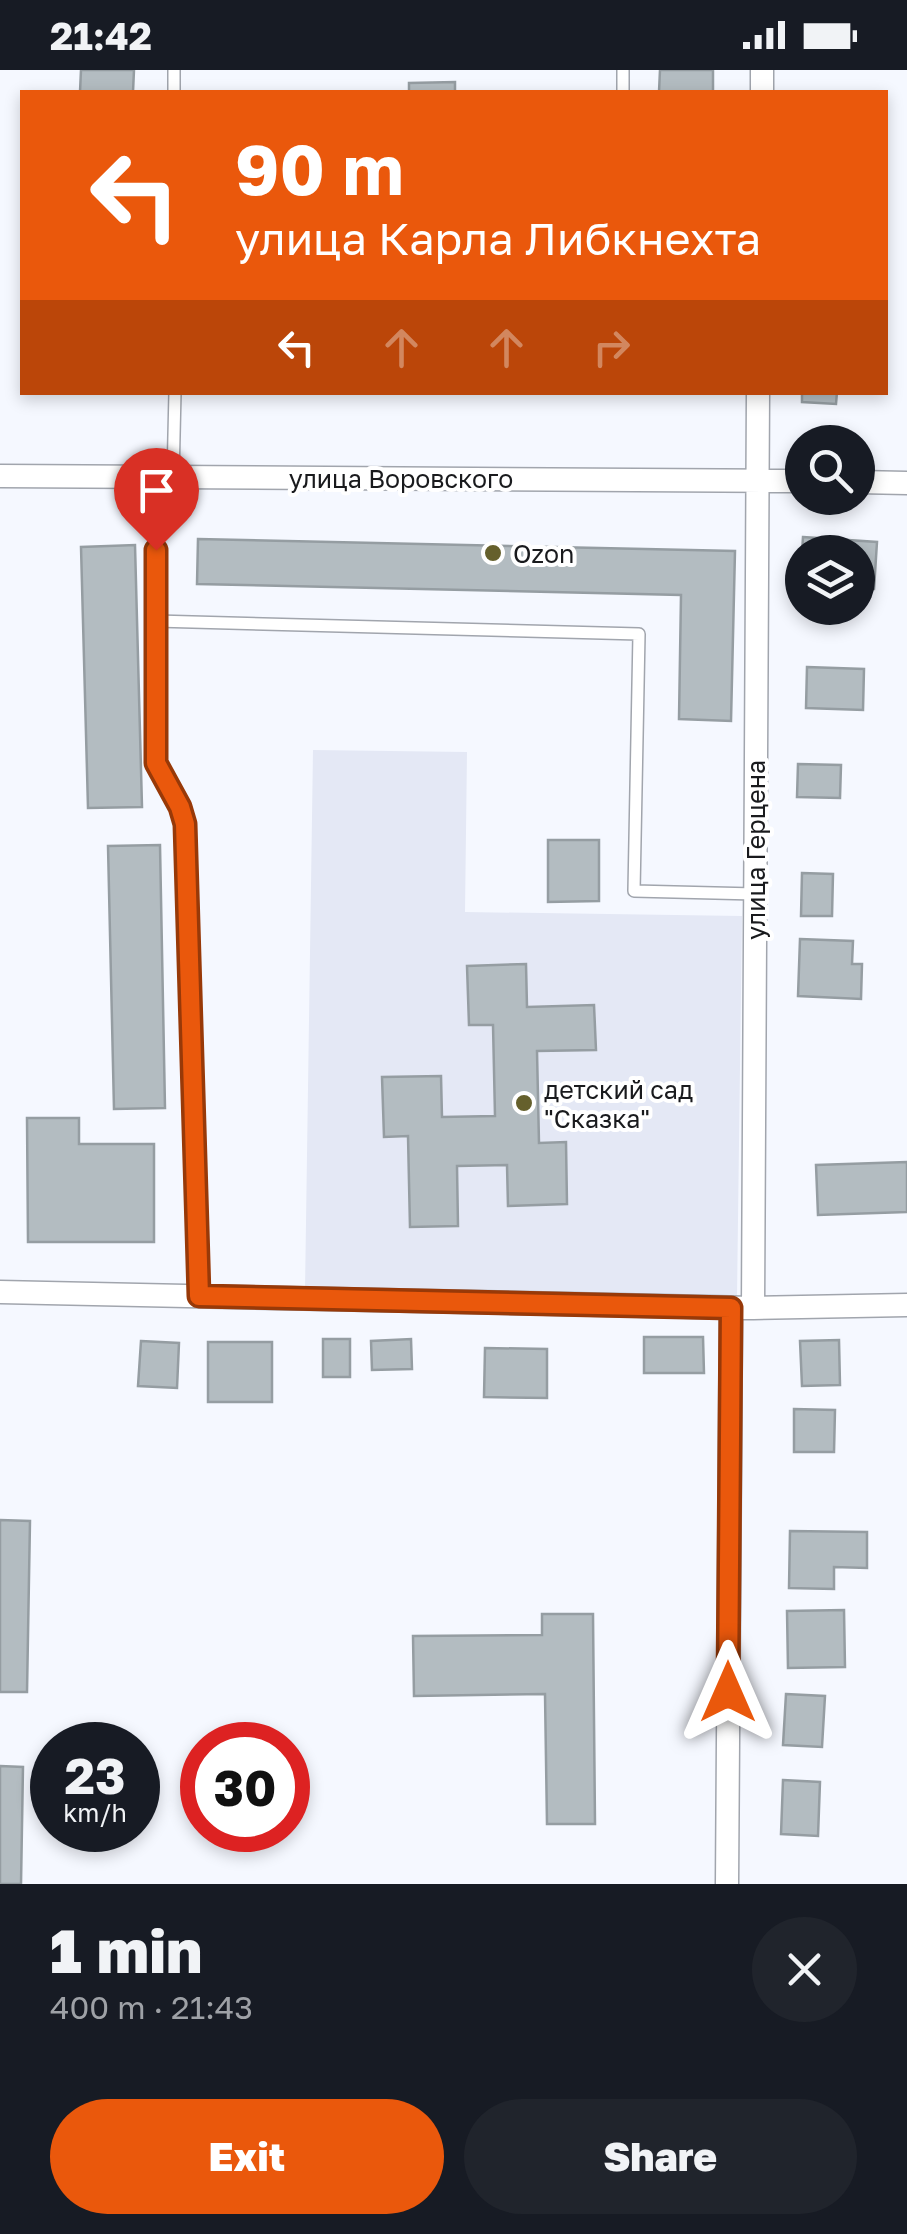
<!DOCTYPE html>
<meta charset="utf-8">
<style>
:root{--surface:#171b24;--page:#20242c;--text:#f1f3f6;--muted:#9ea1a6;--accent:#ea580c}
body{margin:0;font-family:"Golos Text",sans-serif;background:var(--page);color:var(--text);height:100vh;display:flex;flex-direction:column;font-size:38px;white-space:nowrap}
*{box-sizing:border-box;margin:0}
p{font-size:32px;color:var(--muted)}
.icon{flex:none;width:55px;height:55px;fill:none;stroke:currentColor;stroke-width:2;stroke-linecap:round;stroke-linejoin:round}
.map{position:relative;height:1814px;overflow:hidden}
.sheet{display:flex;flex-direction:column;background:var(--surface);flex:1}
.sheet>*{flex:none}
.top-card{position:absolute;left:20px;top:20px;width:868px;height:305px;border-radius:0px;box-shadow:0 5px 15px #0003;background:#ea580c;color:#fff;overflow:hidden}
.fabs{position:absolute;left:785px;top:355px;display:grid;gap:20px}
.fabs a{display:grid;place-items:center;width:90px;height:90px;border-radius:50%;background:var(--surface);box-shadow:0 5px 15px #0003;font-size:50px}
.speed{position:absolute;left:30px;top:1652px;display:flex;gap:20px;font-size:50px;font-weight:700;text-align:center}
.speed>*{display:grid;place-content:center;width:130px;height:130px;border-radius:50%;background:var(--surface);box-shadow:0 5px 15px #0003;line-height:1}
.speed small{font-size:25px;font-weight:400}
.speed .limit{border:15px solid #d22;background:#fff;color:#111}
.pin{position:absolute;display:grid;place-items:center;width:85px;height:85px;color:#fff;margin:-102px -42px;border-radius:50% 50% 50% 0;rotate:-45deg;box-shadow:0 0 10px #0007}
.pin .icon{rotate:45deg}
.me{position:absolute;width:110px;margin:-55px;rotate:0deg;stroke-linejoin:round;filter:drop-shadow(0 0 8px #0008)}
.turn{display:flex;align-items:center;gap:35px;height:210px;padding:0 50px;font-size:45px}
.turn .icon{width:130px;height:130px;stroke-width:2.5}
.turn b{display:block;font-size:70px;line-height:85px}
.lanes{display:flex;align-items:center;height:95px;padding:0 50px;background:#0003;justify-content:center;gap:50px;direction:ltr}
.lanes .off{opacity:.35}
.round{display:grid;place-items:center;flex:none;width:105px;height:105px;border-radius:52px;background:var(--page)}
.summary{display:flex;align-items:center;justify-content:space-between;height:170px;padding:0 50px}
h1{font-size:60px;font-weight:800;line-height:75px}
.primary-button{display:flex;gap:20px;margin-top:auto;padding:20px 50px}
.primary-button a{flex:1;height:115px;border-radius:60px;background:var(--accent);color:#fff;font-size:40px;font-weight:800;line-height:115px;text-align:center}
.primary-button a+a{background:var(--page);color:var(--text)}
.status{display:flex;justify-content:space-between;align-items:center;height:70px;padding:0 50px;background:var(--surface);direction:ltr}
.status svg{height:28px;fill:currentColor}
.map>svg:first-child{display:block}
.built{fill:#e4e8f5}
.building{fill:#b3bcc1;stroke:#959da2;stroke-width:2.5}
.lines{fill:none;stroke-linecap:round;stroke-linejoin:round}
.lane-casing{stroke:#a1a5ad;stroke-width:14}
.street-casing{stroke:#a1a5ad;stroke-width:25}
.lane{stroke:#fff;stroke-width:11}
.street{stroke:#fff;stroke-width:22}
.route-casing{stroke:#983908;stroke-width:25}
.route{stroke:#ea580c;stroke-width:18}
.poi-dot{fill:#65602c;stroke:#fff;stroke-width:4}
.labels{text-anchor:middle;dominant-baseline:central;stroke-width:8;stroke-linejoin:round;paint-order:stroke}
.street-label{font-size:25px;fill:#191a1d;stroke:#fff}
.poi-label{font-size:25px;fill:#191a1d;stroke:#fff;text-anchor:start}
</style>
<div class="status"><b>21:42</b><svg viewBox="0 0 49 12"><path d="M0 12V9h3v3zM5 12V6h3v6zM10 12V3h3v9zM15 12V0h3v12zM26 1h20v11H26zM47 4h2v5h-2z"/></svg></div>
<div class="map">
<svg width="907" height="1814" viewBox="0 0 907 1814">
<rect width="100%" height="100%" fill="#f5f8ff"/>
<path class="built" d="M313,680L467,682L465,842L742,846L737,1227L305,1220Z"/>
<path class="building" d="M81,0H134L133,22H80Z
M660,0H713V22H659Z
M455,12V22H409V13Z
M802,322H837L836,334L802,332Z
M803,467L877,472L874,519L858,518V482H802L800,515Z
M198,469L735,481L731,651L679,649L681,525L197,514Z
M135,475L142,737L88,738L81,477Z
M807,597L864,599L863,640L806,638Z
M798,694L841,695L840,728L797,727Z
M548,770H599V831L548,832Z
M160,775L165,1038L114,1039L108,776Z
M802,803L833,804L832,846H801Z
M800,869L853,871L852,894H862L861,929L798,926Z
M526,894L527,937L594,935L596,980L537,981L539,1073L566,1072L567,1134L508,1136L507,1095L457,1096L458,1156L410,1157L408,1066L384,1067L382,1007L441,1006L442,1047L495,1046L493,955H469L467,896Z
M27,1048H79V1074H154V1172H28Z
M907,1092V1142L818,1145L816,1095Z
M644,1267H703L704,1303H644Z
M323,1269H350V1307H323Z
M411,1269L412,1299L372,1300L371,1271Z
M839,1270L840,1315L802,1316L800,1271Z
M141,1271L179,1273L177,1318L138,1316Z
M208,1272H272V1332H208Z
M485,1278L547,1279V1328L484,1327Z
M794,1339L835,1340L834,1382H794Z
M0,1450L30,1451L27,1622H0Z
M790,1461L867,1462V1498L834,1497V1519L789,1518Z
M844,1540L845,1597L788,1598L787,1541Z
M542,1544H593L595,1754H547L545,1624L414,1626L413,1566L542,1565Z
M786,1624L825,1626L822,1677L783,1675Z
M0,1696L23,1697L21,1814H0Z
M783,1710L820,1712L818,1766L781,1764Z"/>
<g class="lines">
<defs>
<path id="lane" d="M174,0V22
M623,22V0
M156,408V693L180,737L185,755L199,1226
M173,408L175,322
M156,551L639,564L634,821L755,824"/>
<path id="street" d="M762,22V0
M0,406L802,411
M858,412L907,413
M0,1222L753,1238L907,1235
M753,1238L758,322
M727,1814L731,1238"/>
</defs>
<use href="#lane" class="lane-casing"/>
<use href="#street" class="street-casing"/>
<use href="#lane" class="lane"/>
<use href="#street" class="street"/>
</g>
<g class="lines">
<defs>
<path id="route" d="M156,480V693L180,737L185,754L199,1226L731,1238L728,1622"/>
</defs>
<use href="#route" class="route-casing"/>
<use href="#route" class="route"/>
</g>
<g class="poi-dot">
<circle cx="493" cy="483" r="10"/>
<circle cx="524" cy="1033" r="10"/>
</g>
<g class="labels">
<g class="street-label">
<text x="401" y="408">улица Воровского</text>
<text transform="translate(755 780) rotate(-90)">улица Герцена</text>
</g>
<g class="poi-label">
<text x="513" y="483">Ozon</text>
<text x="544" y="1019">детский сад<tspan x="544" dy="29">"Сказка"</tspan></text>
</g>
</g>
</svg>
<div class="fabs">
<a><svg class="icon" aria-label="search" viewBox="0 0 24 24"><circle cx="10" cy="10" r="6"/><path d="M15 15l6 6"/></svg></a>
<a><svg class="icon" aria-label="layers" viewBox="0 0 24 24"><path d="M12 4l9 5-9 5-9-5zM3 14l9 5 9-5"/></svg></a>
</div>
<div class="speed"><div>23<small>km/h</small></div><div class="limit">30</div></div>
<div class="pin" style="left:156px;top:480px;background:#d93025"><svg class="icon" aria-label="arrive" viewBox="0 0 24 24"><path d="M6 21V4h12l-3 4 3 4H6"/></svg></div>
<svg class="me" style="left:728px;top:1622px" viewBox="-20 -20 40 40"><path d="M0-17L14 15 0 8-14 15z" fill="#ea580c" stroke="#fff" stroke-width="4"/></svg>
<div class="top-card">
<div class="turn"><svg class="icon" aria-label="left" viewBox="0 0 24 24"><path d="M17 20v-9H6M10 6l-5 5 5 5"/></svg><div><b>90 m</b>улица Карла Либкнехта</div></div>
<div class="lanes"><svg class="icon" aria-label="left" viewBox="0 0 24 24"><path d="M17 20v-9H6M10 6l-5 5 5 5"/></svg><svg class="icon off" aria-label="ahead" viewBox="0 0 24 24"><path d="M12 20V5M6 11l6-6 6 6"/></svg><svg class="icon off" aria-label="ahead" viewBox="0 0 24 24"><path d="M12 20V5M6 11l6-6 6 6"/></svg><svg class="icon off" aria-label="right" viewBox="0 0 24 24"><path d="M7 20v-9h11M14 6l5 5-5 5"/></svg></div>
</div>
</div>
<section class="sheet">
<div class="summary"><div><h1>1 min</h1><p>400 m · 21:43</p></div><a class="round"><svg class="icon" aria-label="close" viewBox="0 0 24 24"><path d="M6 6l12 12M18 6L6 18"/></svg></a></div>
<div class="primary-button"><a>Exit</a><a>Share</a></div>
</section>
